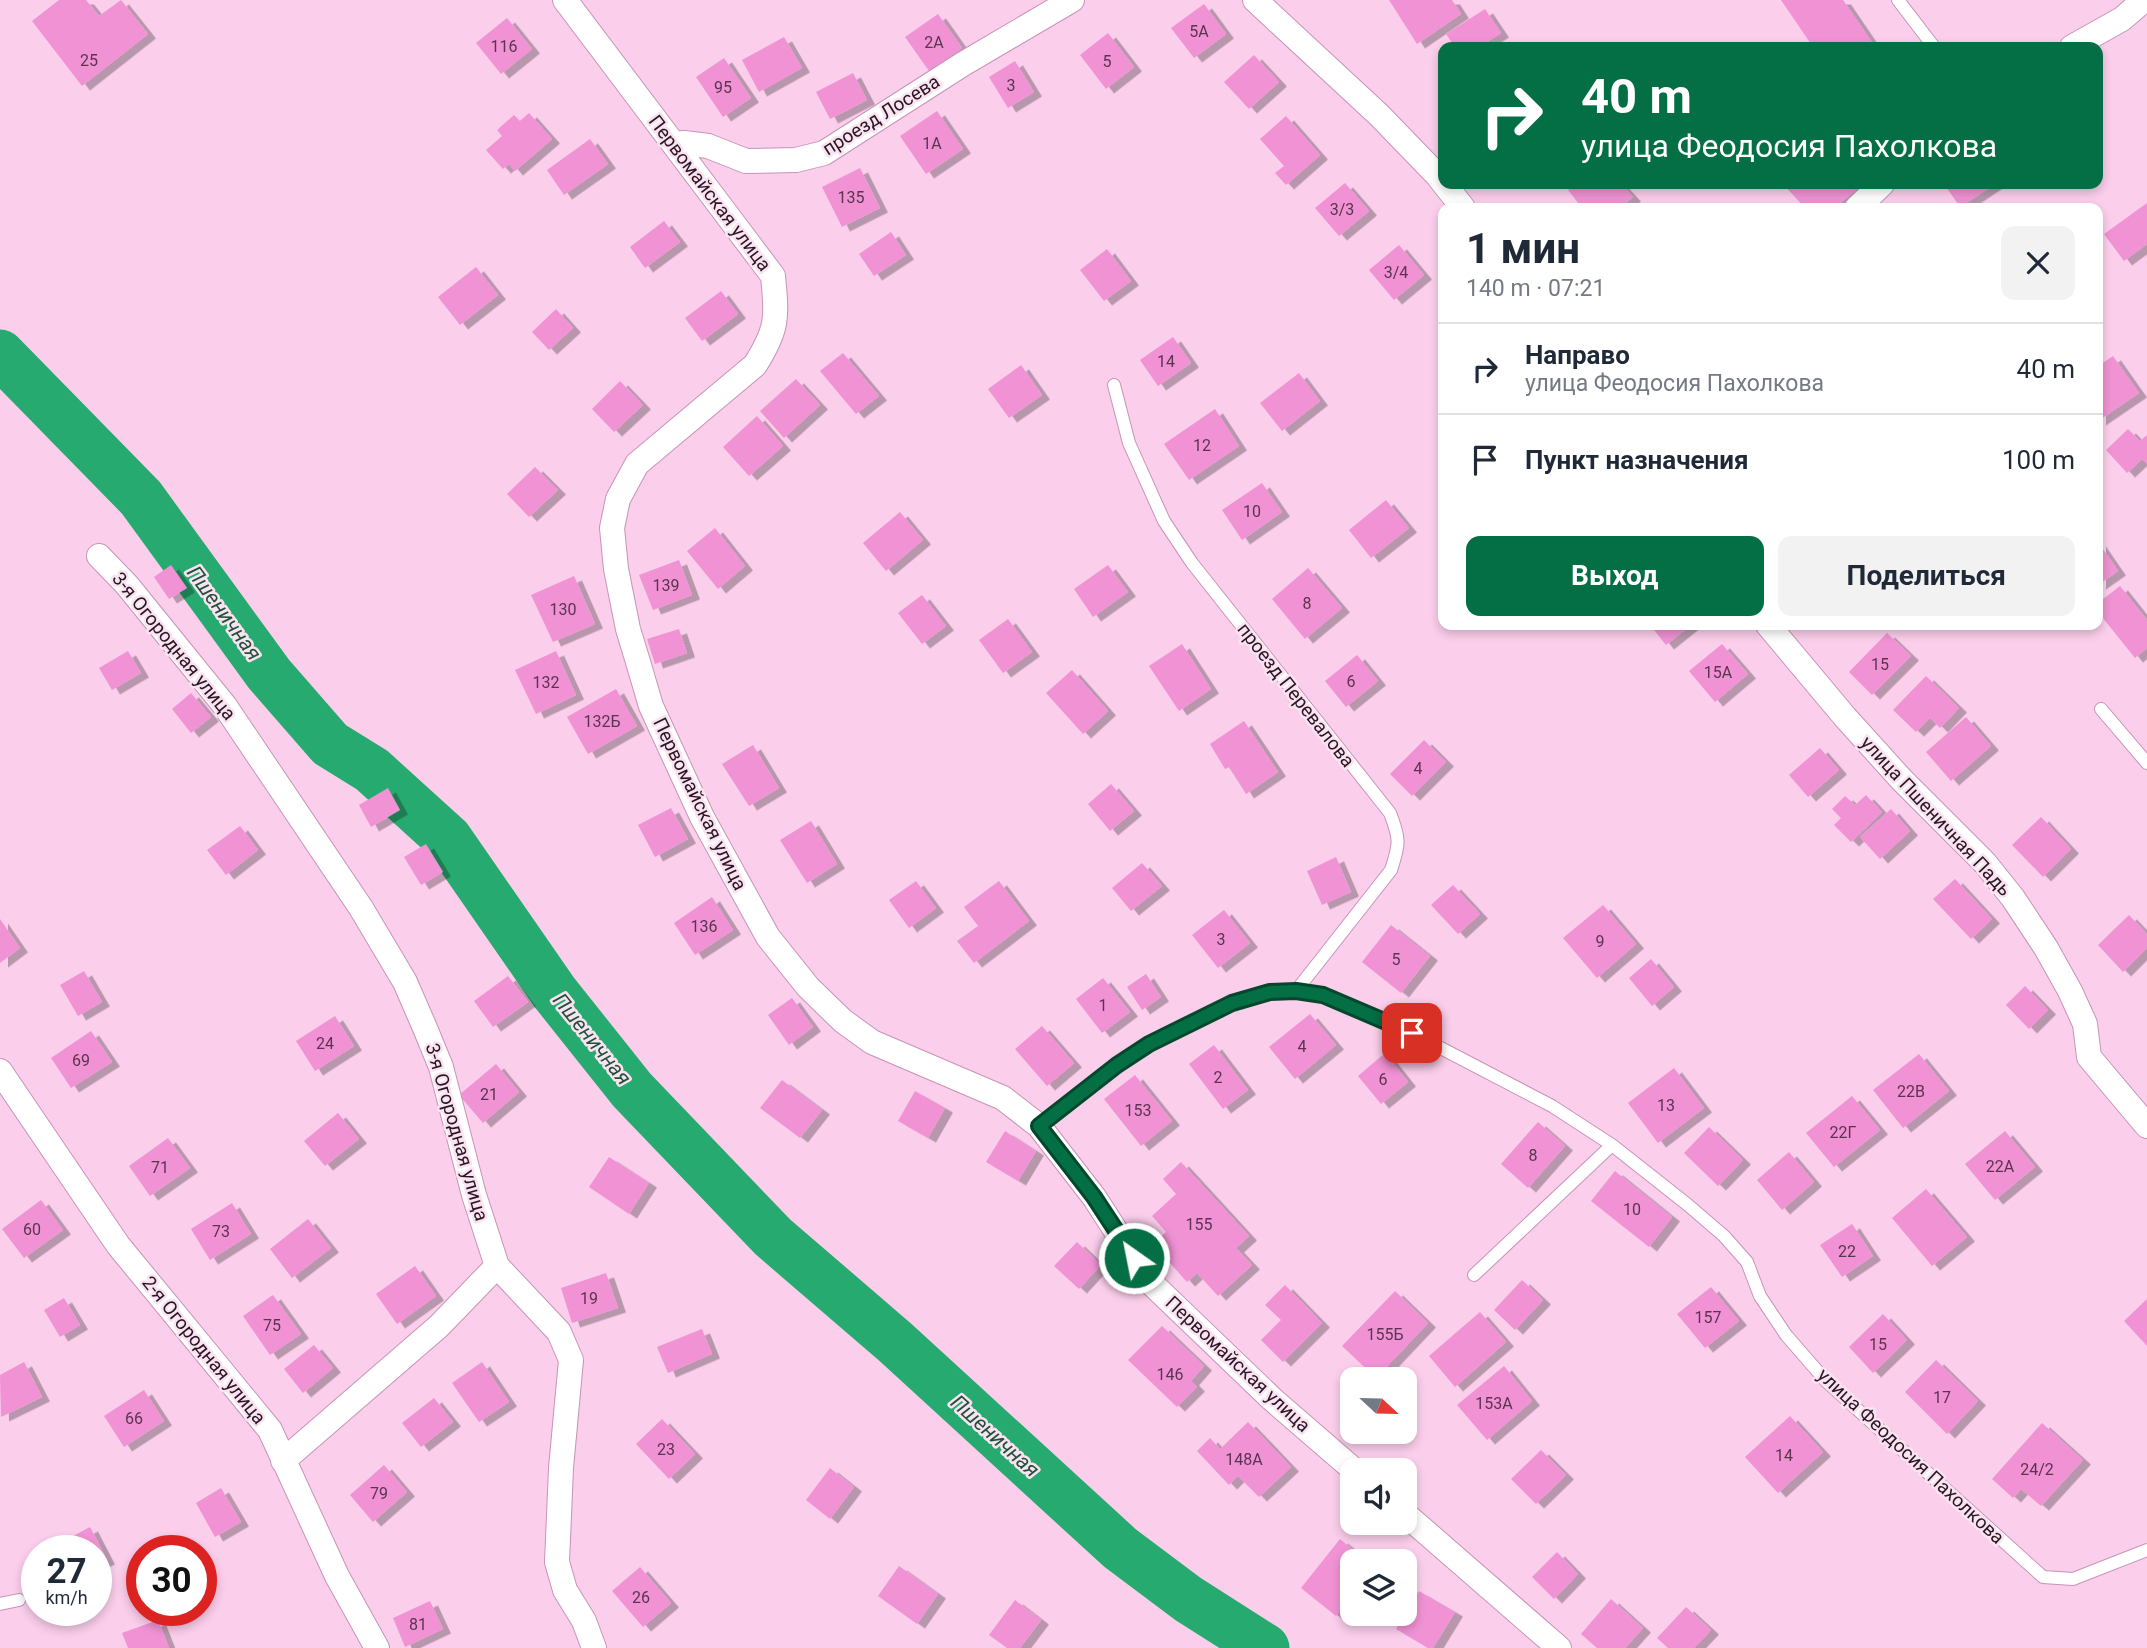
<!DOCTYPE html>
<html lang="ru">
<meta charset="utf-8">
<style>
:root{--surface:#fff;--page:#f2f2f3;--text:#1f2937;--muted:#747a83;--line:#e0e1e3;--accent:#046e45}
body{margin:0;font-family:Roboto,sans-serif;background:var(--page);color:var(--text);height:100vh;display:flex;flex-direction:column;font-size:26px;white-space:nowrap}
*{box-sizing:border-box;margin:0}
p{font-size:23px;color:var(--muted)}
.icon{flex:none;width:38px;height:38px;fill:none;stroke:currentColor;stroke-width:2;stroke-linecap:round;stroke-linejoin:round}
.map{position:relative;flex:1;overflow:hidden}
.details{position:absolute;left:1438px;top:203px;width:665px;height:427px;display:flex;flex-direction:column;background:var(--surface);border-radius:14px;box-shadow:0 4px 10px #0003}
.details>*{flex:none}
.guide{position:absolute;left:1438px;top:42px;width:665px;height:147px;border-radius:14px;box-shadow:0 4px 10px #0003;background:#046e45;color:#fff;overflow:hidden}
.needle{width:46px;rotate:112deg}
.buttons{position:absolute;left:1340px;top:1367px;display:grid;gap:14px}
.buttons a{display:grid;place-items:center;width:77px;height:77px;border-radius:14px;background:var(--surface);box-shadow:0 4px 10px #0003;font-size:35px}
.speed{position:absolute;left:21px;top:1535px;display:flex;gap:14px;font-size:35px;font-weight:700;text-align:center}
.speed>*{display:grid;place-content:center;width:91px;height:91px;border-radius:50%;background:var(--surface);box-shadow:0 4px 10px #0003;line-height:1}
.speed small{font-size:18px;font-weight:400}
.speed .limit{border:10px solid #d22;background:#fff;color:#111}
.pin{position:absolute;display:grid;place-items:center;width:60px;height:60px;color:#fff;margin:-30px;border-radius:14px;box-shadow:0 4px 10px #0006}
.me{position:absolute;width:77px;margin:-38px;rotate:327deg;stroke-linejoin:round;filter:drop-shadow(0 0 5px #0008)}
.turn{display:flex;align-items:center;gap:24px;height:147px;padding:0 28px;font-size:32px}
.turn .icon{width:91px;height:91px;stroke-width:2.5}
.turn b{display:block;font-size:49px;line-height:60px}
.round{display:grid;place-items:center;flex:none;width:74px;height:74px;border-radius:14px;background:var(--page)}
.headline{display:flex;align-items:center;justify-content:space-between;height:119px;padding:0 28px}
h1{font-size:42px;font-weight:700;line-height:52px}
.button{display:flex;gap:14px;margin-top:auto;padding:14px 28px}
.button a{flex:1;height:80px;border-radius:14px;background:var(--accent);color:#fff;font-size:28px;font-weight:700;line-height:80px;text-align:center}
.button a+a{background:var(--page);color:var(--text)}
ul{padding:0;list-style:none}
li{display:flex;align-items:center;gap:21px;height:91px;padding:0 28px;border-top:2px solid var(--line)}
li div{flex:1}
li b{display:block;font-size:26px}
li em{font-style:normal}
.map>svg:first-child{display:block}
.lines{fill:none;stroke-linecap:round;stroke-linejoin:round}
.river{stroke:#26aa70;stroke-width:49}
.building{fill:#f092d4;filter:url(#shadow)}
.lane-casing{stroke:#c893b7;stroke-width:14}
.street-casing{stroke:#c893b7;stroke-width:26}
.lane{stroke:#fff;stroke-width:12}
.street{stroke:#fff;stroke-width:24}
.route-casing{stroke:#03482d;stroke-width:18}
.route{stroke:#046e45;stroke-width:12}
.labels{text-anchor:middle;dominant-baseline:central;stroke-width:5;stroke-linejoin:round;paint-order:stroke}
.number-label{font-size:16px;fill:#5b344f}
.street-label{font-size:19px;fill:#291523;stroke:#fae3f1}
.water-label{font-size:21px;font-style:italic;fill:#205138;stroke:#fae3f1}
</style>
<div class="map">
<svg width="2147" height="1648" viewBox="0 0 2147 1648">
<defs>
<filter id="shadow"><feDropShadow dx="8" dy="4.5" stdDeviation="0" flood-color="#0004"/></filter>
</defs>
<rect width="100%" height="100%" fill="#fbceeb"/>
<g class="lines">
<path class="river" d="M0,354L141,498L269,674L330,744L372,770L448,839L554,992L632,1090L773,1237L895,1342L1120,1548L1188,1599L1265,1648"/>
</g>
<path class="building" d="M59,0H86L99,16L121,0L148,34L82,86L32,21Z
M1389,0H1452L1461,14L1417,44Z
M1781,0H1843L1875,47H1813Z
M1204,4L1226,34L1194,58L1171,28Z
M1485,9L1501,33L1479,47H1455L1446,34Z
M938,14L962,48L929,71L905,37Z
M507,18L532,49L501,74L476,43Z
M1108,33L1134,67L1106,89L1080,55Z
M784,37L802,68L759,92L742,60Z
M1254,55L1279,82L1249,109L1224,82Z
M724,58L751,98L723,117L696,77Z
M1015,61L1034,92L1008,108L989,77Z
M853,73L867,100L830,119L816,92Z
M937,111L963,149L926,174L900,136Z
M529,113L552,139L515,171L509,164L503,169L486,150L502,136L497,130L514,115L520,121Z
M1286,116L1320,155L1286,185L1275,173L1284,166L1260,139Z
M590,139L608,164L564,195L547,170Z
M860,168L880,208L842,227L822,187Z
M1345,183L1369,211L1339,236L1315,208Z
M1575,184H1621L1633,197L1619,208H1582L1568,190Z
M1783,184H1863L1834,208H1805Z
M1944,184H1995L1960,207Z
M2147,203V244L2124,261L2104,234Z
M664,221L680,242L645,268L630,247Z
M891,232L906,255L874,276L859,254Z
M1399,245L1424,275L1394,300L1369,270Z
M1107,249L1131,281L1104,301L1080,270Z
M476,267L498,295L460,325L438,297Z
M721,291L738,314L702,341L685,318Z
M556,309L573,328L549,350L532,332Z
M1173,337L1191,363L1158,386L1140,360Z
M843,353L879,396L856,414L820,371Z
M2113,356L2139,393L2098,421V366Z
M1021,365L1042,395L1009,418L988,389Z
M1299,373L1320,401L1282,431L1260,403Z
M796,379L820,405L784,438L760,411Z
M620,381L643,405L614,432L592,409Z
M1215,409L1239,446L1189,480L1164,444Z
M757,416L783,446L749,476L723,447Z
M2128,429L2140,441L2147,435V464L2142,459L2127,473L2106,450Z
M535,467L558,490L529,517L507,494Z
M1262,483L1282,512L1242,540L1222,510Z
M1386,500L1409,528L1371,558L1349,530Z
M900,512L923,540L886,571L863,543Z
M715,528L745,566L718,589L687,551Z
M2098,542L2118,571L2098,585Z
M679,560L692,595L653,610L639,575Z
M171,565L187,588L169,599L154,577Z
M1108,565L1128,592L1093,617L1074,589Z
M1308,568L1342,608L1305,639L1272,599Z
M574,576L595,624L553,642L531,595Z
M2120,586L2147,620V648L2135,658L2098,612V603Z
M922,595L946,626L922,644L898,613Z
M1008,619L1032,652L1003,673L979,640Z
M1650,625H1691L1666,645Z
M679,629L687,653L655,664L647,639Z
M1887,633L1911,656L1872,695L1849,672Z
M1182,644L1211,689L1179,711L1149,666Z
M1722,644L1748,674L1715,702L1689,671Z
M128,651L141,673L112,690L99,668Z
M556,651L576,695L536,714L515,670Z
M1357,655L1378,681L1346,707L1325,681Z
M1072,670L1108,711L1083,734L1046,693Z
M1926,676L1959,708L1940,728L1930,718L1916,732L1893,710Z
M616,689L637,726L588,754L567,717Z
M191,693L211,717L191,733L172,709Z
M1966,717L1991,746L1951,781L1926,752Z
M1244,721L1278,772L1246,794L1229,767L1225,769L1210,744Z
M1424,740L1446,762L1412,796L1390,774Z
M753,745L779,788L749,806L722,764Z
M1820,748L1839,770L1808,797L1789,775Z
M1111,784L1134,811L1110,831L1088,804Z
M388,788L400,810L371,827L359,805Z
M1866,795L1882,812L1851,842L1834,825L1841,818L1832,809L1845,796L1855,805Z
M671,808L688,839L655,857L638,825Z
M1891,809L1910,831L1880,859L1860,837Z
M2041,817L2071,849L2043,877L2012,845Z
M811,821L837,864L807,883L780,840Z
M240,826L258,850L226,875L207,850Z
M426,844L443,872L421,885L404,857Z
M1336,857L1351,892L1322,905L1307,871Z
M1142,863L1162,886L1131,911L1112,888Z
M1955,879L1992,919L1971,939L1933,899Z
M916,881L936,908L909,928L889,900Z
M999,881L1029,921L974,963L957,941L978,926L964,907Z
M1453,885L1480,914L1458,934L1431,905Z
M712,897L733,930L695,955L674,923Z
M1603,905L1636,944L1597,978L1563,938Z
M1224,910L1250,943L1218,968L1192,935Z
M2129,915L2147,934V948L2123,972L2098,945Z
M0,919L20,948L0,963Z
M1391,925L1430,956L1401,993L1362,962Z
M1651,959L1674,987L1652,1006L1629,978Z
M84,971L102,1002L78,1016L60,985Z
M1146,974L1161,997L1142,1010L1127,987Z
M508,976L528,1002L493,1027L474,1001Z
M1103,978L1130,1012L1102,1033L1076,999Z
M2025,986L2048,1010L2029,1029L2006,1005Z
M792,998L813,1027L789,1045L768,1015Z
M1310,1014L1336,1045L1295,1079L1269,1047Z
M335,1016L354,1046L315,1071L296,1041Z
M1042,1026L1074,1063L1047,1086L1015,1049Z
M91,1031L112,1062L71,1088L51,1058Z
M1214,1045L1248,1090L1223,1109L1189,1064Z
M1385,1053L1408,1082L1381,1104L1358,1076Z
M1919,1054L1949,1091L1903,1128L1873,1090Z
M496,1064L519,1092L483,1123L459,1095Z
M1674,1068L1704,1108L1658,1143L1628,1103Z
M1135,1075L1172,1121L1141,1146L1104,1099Z
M782,1080L822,1110L800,1138L760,1108Z
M915,1091L945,1108L928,1138L898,1121Z
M1852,1096L1880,1130L1834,1167L1806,1133Z
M338,1113L359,1139L325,1166L304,1141Z
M1538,1122L1565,1146L1528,1188L1501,1164Z
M1709,1127L1743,1160L1718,1186L1684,1153Z
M1005,1131L1036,1151L1018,1181L986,1162Z
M2005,1131L2035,1167L1995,1200L1965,1164Z
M168,1138L190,1168L150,1196L129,1166Z
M1789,1152L1814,1182L1782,1210L1757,1180Z
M609,1157L649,1183L629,1214L589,1187Z
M1181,1162L1249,1236L1236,1248L1252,1265L1218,1296L1197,1273L1187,1282L1153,1244L1166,1232L1152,1216L1176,1194L1163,1179Z
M1615,1171L1672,1217L1649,1247L1591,1201Z
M1926,1189L1967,1237L1932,1266L1892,1218Z
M41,1200L63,1230L24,1258L2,1229Z
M232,1203L251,1234L210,1260L191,1229Z
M308,1219L331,1248L292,1278L270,1249Z
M1852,1224L1873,1256L1842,1277L1820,1245Z
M1077,1242L1101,1265L1079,1289L1054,1266Z
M415,1266L436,1296L397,1324L376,1294Z
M606,1273L618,1308L572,1323L561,1288Z
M1522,1280L1543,1300L1515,1330L1494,1310Z
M1285,1285L1322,1323L1283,1362L1261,1340L1281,1320L1265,1305Z
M1711,1287L1739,1321L1705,1348L1677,1314Z
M1395,1291L1428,1323L1376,1378L1342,1346Z
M273,1295L301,1334L270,1355L243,1316Z
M64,1298L80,1325L60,1337L44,1310Z
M2147,1299V1346L2124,1321Z
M1480,1312L1506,1342L1455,1387L1429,1356Z
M1883,1314L1907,1340L1873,1373L1849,1347Z
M1162,1326L1204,1366L1191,1381L1197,1387L1177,1407L1128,1360Z
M702,1329L712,1354L668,1373L657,1347Z
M314,1345L333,1368L303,1393L284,1369Z
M1936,1360L1978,1401L1947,1434L1905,1392Z
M24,1362L42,1397L1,1417L0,1375Z
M482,1362L509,1402L479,1422L452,1383Z
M1504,1366L1532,1401L1487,1440L1457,1405Z
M144,1390L164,1421L124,1447L104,1416Z
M434,1398L453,1422L421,1447L402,1423Z
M1790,1416L1823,1452L1778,1493L1745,1457Z
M662,1419L695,1454L669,1479L636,1444Z
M1248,1422L1291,1467L1259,1497L1238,1476L1229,1485L1197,1451L1210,1438L1220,1449Z
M2042,1423L2083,1460L2041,1506L2021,1489L2013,1498L1992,1479Z
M1541,1450L1566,1475L1536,1504L1511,1479Z
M384,1465L407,1492L373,1522L350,1495Z
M830,1468L854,1487L830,1519L806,1500Z
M221,1488L241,1522L215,1537L196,1503Z
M90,1527L107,1560L96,1565V1550H64L60,1543Z
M1340,1539L1367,1561H1353V1594L1336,1616L1301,1588Z
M1557,1552L1578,1574L1554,1599L1532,1577Z
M899,1566L938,1594L917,1624L878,1596Z
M640,1567L671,1603L643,1627L612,1591Z
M1419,1591L1455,1612L1433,1648H1428L1396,1629Z
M1611,1599L1643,1628L1625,1648H1597L1581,1634Z
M1015,1600L1041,1620L1020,1648H1007L989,1635Z
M430,1601L443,1629L405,1647L393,1618Z
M1686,1607L1711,1630L1694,1648H1668L1657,1638Z
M158,1620L169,1648H128L122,1633Z"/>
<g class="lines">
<defs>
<path id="lane" d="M1898,0L1934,47
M1114,385L1129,443L1164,521L1192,563L1390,813C1400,839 1400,843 1391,870L1296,991
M2101,709L2147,763
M1039,1126L1117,1065L1149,1044L1232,1003L1270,993L1296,991L1323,995L1348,1004L1412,1033L1552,1106L1612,1145L1688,1205L1724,1236L1747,1262L1760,1296L1786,1335L1826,1381L2043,1577L2073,1579L2147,1550
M1474,1275L1612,1145
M0,1604L19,1600"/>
<path id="street" d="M565,0L773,276C777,318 778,329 755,365L637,464L618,499L612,528L616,569L628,629L638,662L651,706L702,817L768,937L808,987L843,1021L872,1042L1003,1098L1039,1126L1094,1197L1147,1279L1272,1399L1354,1470
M1255,0L1379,115L1438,176L1463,208
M2072,47L2122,19L2144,0
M674,144L684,143L708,146L746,161L796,160L824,153L963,64L1072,0
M1857,208L1882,184
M99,556L127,585L225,706L361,908L405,982L425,1028L441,1067L474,1195L497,1266L559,1332L571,1360L561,1468L557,1562L565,1590L584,1621L594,1648
M1768,625L1845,717L1901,779L1985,863L2013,898L2046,948L2070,991L2085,1024L2089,1057L2147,1126
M0,1071L118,1245L270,1430L337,1576L377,1648
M283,1461L439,1326L497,1266
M1405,1514L1559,1648"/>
</defs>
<use href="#lane" class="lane-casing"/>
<use href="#street" class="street-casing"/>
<use href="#lane" class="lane"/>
<use href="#street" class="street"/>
</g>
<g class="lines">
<defs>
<path id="route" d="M1134,1258L1094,1197L1039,1126L1117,1065L1149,1044L1232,1003L1270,992L1296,991L1323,995L1412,1033"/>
</defs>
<use href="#route" class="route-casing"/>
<use href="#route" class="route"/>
</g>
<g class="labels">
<g class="number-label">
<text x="1199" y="31">5А</text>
<text x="934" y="42">2А</text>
<text x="504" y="46">116</text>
<text x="89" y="60">25</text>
<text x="1107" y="61">5</text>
<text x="1011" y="85">3</text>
<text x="723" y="87">95</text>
<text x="932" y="143">1А</text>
<text x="851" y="197">135</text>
<text x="1342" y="209">3/3</text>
<text x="1396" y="272">3/4</text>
<text x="1166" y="361">14</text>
<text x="1202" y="445">12</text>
<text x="1252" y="511">10</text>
<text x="666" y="585">139</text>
<text x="1307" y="603">8</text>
<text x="563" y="609">130</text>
<text x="1880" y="664">15</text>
<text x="1718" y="672">15А</text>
<text x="1351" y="681">6</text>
<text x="546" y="682">132</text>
<text x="602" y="721">132Б</text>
<text x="1418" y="768">4</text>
<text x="704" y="926">136</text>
<text x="1221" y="939">3</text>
<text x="1600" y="941">9</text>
<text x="1396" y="959">5</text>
<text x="1103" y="1005">1</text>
<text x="325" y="1043">24</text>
<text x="1302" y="1046">4</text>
<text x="81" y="1060">69</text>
<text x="1218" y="1077">2</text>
<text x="1383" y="1079">6</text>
<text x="1911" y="1091">22В</text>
<text x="489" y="1094">21</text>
<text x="1666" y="1105">13</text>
<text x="1138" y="1110">153</text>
<text x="1843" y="1132">22Г</text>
<text x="1533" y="1155">8</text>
<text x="2000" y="1166">22А</text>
<text x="160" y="1167">71</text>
<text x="1632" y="1209">10</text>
<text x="1199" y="1224">155</text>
<text x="32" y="1229">60</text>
<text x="221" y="1231">73</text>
<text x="1847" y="1251">22</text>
<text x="589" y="1298">19</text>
<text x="1708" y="1317">157</text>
<text x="272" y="1325">75</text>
<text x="1385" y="1334">155Б</text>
<text x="1878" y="1344">15</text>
<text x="1170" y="1374">146</text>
<text x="1942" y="1397">17</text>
<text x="1494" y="1403">153А</text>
<text x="134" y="1418">66</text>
<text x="666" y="1449">23</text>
<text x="1784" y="1455">14</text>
<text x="1244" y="1459">148А</text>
<text x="2037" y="1469">24/2</text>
<text x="379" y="1493">79</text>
<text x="641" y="1597">26</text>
<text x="418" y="1624">81</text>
</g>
<g class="street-label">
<text transform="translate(881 115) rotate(-32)">проезд Лосева</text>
<text transform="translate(710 193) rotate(53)">Первомайская улица</text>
<text transform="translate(174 646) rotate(51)">3-я Огородная улица</text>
<text transform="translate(1296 695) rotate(52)">проезд Перевалова</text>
<text transform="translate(700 804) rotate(64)">Первомайская улица</text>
<text transform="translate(1936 816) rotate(47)">улица Пшеничная Падь</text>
<text transform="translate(457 1132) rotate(74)">3-я Огородная улица</text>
<text transform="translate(204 1350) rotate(51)">2-я Огородная улица</text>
<text transform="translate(1238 1364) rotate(43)">Первомайская улица</text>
<text transform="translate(1911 1456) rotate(43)">улица Феодосия Пахолкова</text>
</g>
<g class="water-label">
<text transform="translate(224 613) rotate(54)">Пшеничная</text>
<text transform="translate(592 1039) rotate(51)">Пшеничная</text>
<text transform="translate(995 1436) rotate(42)">Пшеничная</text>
</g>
</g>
</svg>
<div class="buttons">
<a><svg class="needle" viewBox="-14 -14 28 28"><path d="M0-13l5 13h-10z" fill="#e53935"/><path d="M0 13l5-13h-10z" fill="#747a83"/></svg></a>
<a><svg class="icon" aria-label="sound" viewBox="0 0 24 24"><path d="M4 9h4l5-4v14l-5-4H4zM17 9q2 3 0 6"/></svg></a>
<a><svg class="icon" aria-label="layers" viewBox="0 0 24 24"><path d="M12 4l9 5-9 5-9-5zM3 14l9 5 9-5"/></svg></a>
</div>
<div class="speed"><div>27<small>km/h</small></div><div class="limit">30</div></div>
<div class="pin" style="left:1412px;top:1033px;background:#d93025"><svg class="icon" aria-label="arrive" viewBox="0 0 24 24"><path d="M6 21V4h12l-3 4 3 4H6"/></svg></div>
<svg class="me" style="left:1134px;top:1258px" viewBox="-20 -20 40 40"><circle r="17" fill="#046e45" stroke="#fff" stroke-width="3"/><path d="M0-11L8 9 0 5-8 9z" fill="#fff"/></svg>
<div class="guide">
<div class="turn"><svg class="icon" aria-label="right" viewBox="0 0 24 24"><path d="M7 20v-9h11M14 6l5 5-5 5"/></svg><div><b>40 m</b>улица Феодосия Пахолкова</div></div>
</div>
<section class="details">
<div class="headline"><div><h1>1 мин</h1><p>140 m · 07:21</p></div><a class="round"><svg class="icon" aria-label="close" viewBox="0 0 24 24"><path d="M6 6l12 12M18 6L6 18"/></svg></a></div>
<ul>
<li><svg class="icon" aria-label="right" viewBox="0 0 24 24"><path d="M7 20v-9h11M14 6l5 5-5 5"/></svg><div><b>Направо</b><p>улица Феодосия Пахолкова</p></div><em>40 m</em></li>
<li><svg class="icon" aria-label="arrive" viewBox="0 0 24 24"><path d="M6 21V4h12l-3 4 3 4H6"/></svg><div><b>Пункт назначения</b></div><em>100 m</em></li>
</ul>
<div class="button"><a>Выход</a><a>Поделиться</a></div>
</section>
</div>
